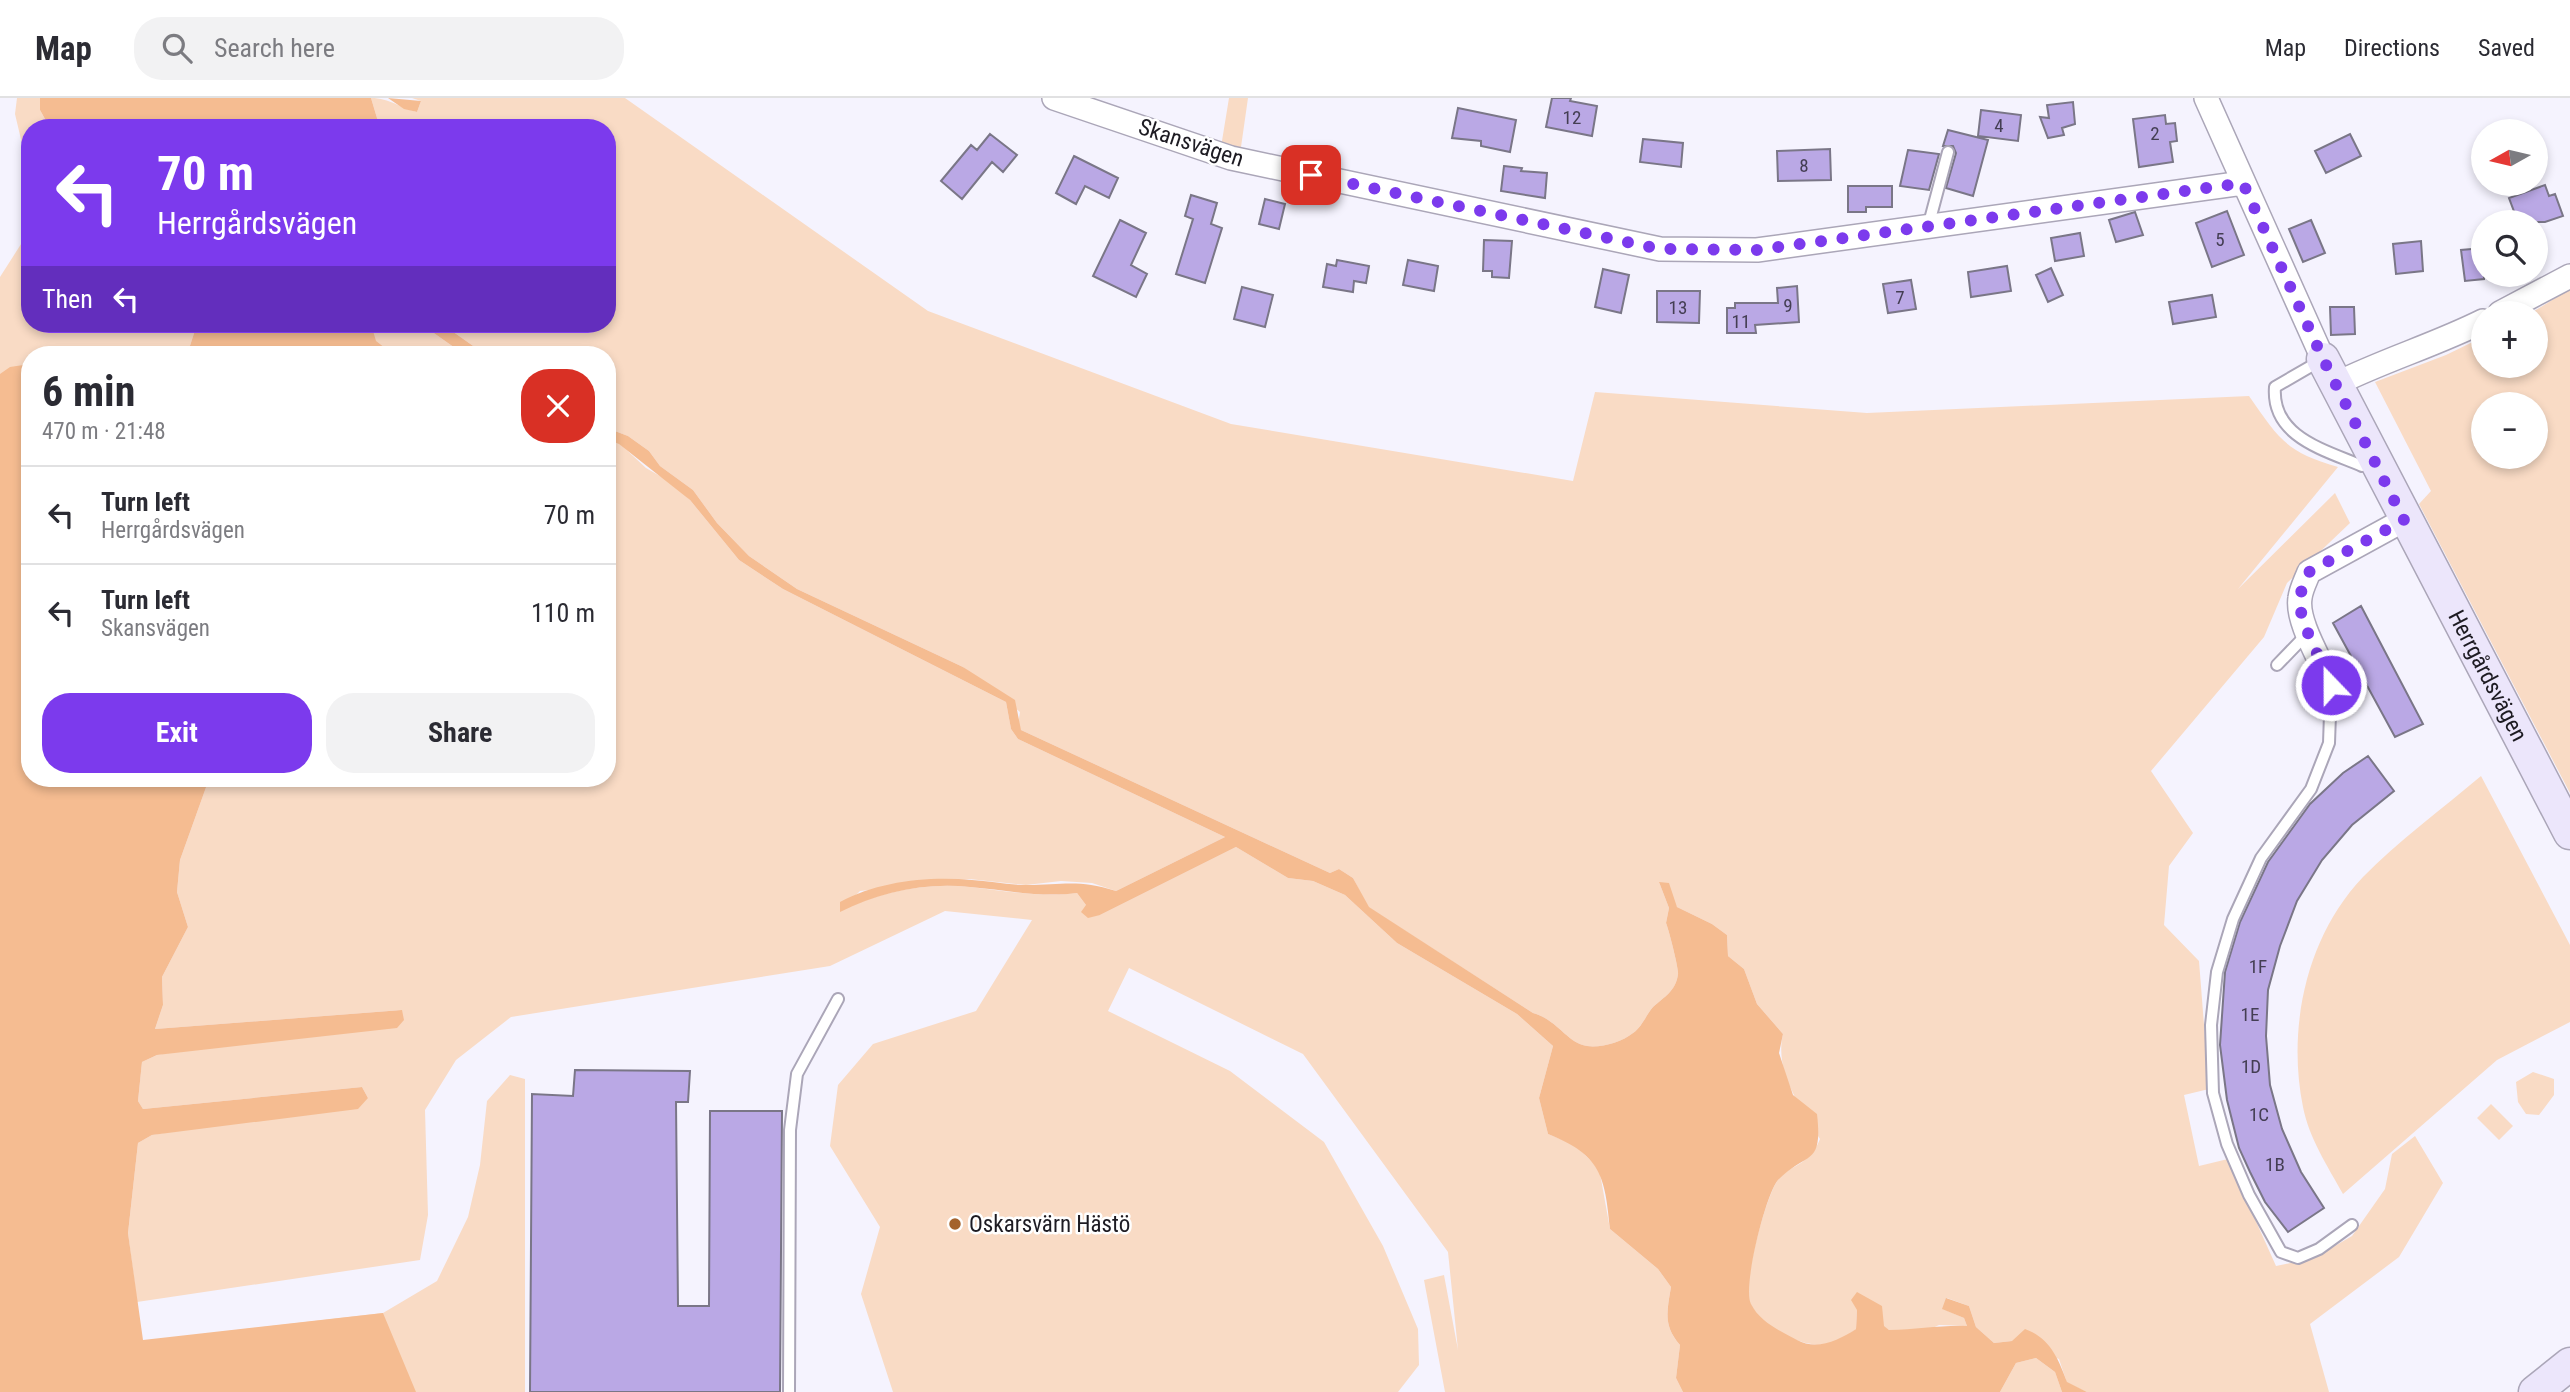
<!DOCTYPE html>
<meta charset="utf-8">
<style>
:root{--surface:#fff;--page:#f2f2f3;--text:#2b2b33;--muted:#7c7c81;--line:#e1e1e2;--accent:#7c3aed}
body{margin:0;font-family:"Roboto Condensed",sans-serif;background:var(--page);color:var(--text);height:100vh;display:flex;flex-direction:column;font-size:26px;white-space:nowrap}
*{box-sizing:border-box;margin:0}
p{font-size:23px;color:var(--muted)}
.icon{flex:none;width:38px;height:38px;fill:none;stroke:currentColor;stroke-width:2;stroke-linecap:round;stroke-linejoin:round}
.map{position:relative;flex:1;overflow:hidden}
.sheet{position:absolute;left:21px;top:248px;width:595px;height:441px;display:flex;flex-direction:column;background:var(--surface);border-radius:28px;box-shadow:0 4px 10px #0003}
.sheet>*{flex:none}
.guide{position:absolute;left:21px;top:21px;width:595px;height:214px;border-radius:28px;box-shadow:0 4px 10px #0003;background:#7c3aed;color:#fff;overflow:hidden}
.needle{width:46px;rotate:262deg}
.buttons{position:absolute;left:2471px;top:21px;display:grid;gap:14px}
.buttons a{display:grid;place-items:center;width:77px;height:77px;border-radius:50%;background:var(--surface);box-shadow:0 4px 10px #0003;font-size:35px}
.pin{position:absolute;display:grid;place-items:center;width:60px;height:60px;color:#fff;margin:-30px;border-radius:14px;box-shadow:0 4px 10px #0006}
.me{position:absolute;width:77px;margin:-38px;rotate:338deg;stroke-linejoin:round;filter:drop-shadow(0 0 5px #0008)}
.turn{display:flex;align-items:center;gap:24px;height:147px;padding:0 21px;font-size:32px}
.turn .icon{width:91px;height:91px;stroke-width:2.5}
.turn b{display:block;font-size:49px;line-height:60px}
.then{display:flex;align-items:center;height:66px;padding:0 21px;background:#0003;gap:14px;font-size:26px}
.round{display:grid;place-items:center;flex:none;width:74px;height:74px;border-radius:28px;background:var(--page)}
.headline{display:flex;align-items:center;justify-content:space-between;height:119px;padding:0 21px}
h1{font-size:42px;font-weight:700;line-height:52px}
.primary-button{display:flex;gap:14px;margin-top:auto;padding:14px 21px}
.primary-button a{flex:1;height:80px;border-radius:28px;background:var(--accent);color:#fff;font-size:28px;font-weight:700;line-height:80px;text-align:center}
.primary-button a+a{background:var(--page);color:var(--text)}
ul{padding:0;list-style:none}
li{display:flex;align-items:center;gap:21px;height:98px;padding:0 21px;border-top:2px solid var(--line)}
li div{flex:1}
li b{display:block;font-size:26px}
li em{font-style:normal}
header{display:flex;align-items:center;gap:42px;box-sizing:border-box;height:98px;padding:0 35px;background:var(--surface);border-bottom:2px solid var(--line)}
header strong{font-size:33px}
nav{display:flex;gap:38px;margin-inline-start:auto;font-size:24px}
.search{width:490px;height:63px;background:var(--page);display:flex;align-items:center;gap:18px;box-sizing:border-box;padding:0 24px;border-radius:28px;color:var(--muted);font-size:26px}
.map>svg:first-child{display:block}
.green{fill:#f9dbc5;fill-rule:evenodd}
.water{fill:#f5bc91}
.building{fill:#baa8e5;stroke:#7a7687;stroke-width:2}
.lines{fill:none;stroke-linecap:round;stroke-linejoin:round}
.lane-casing{stroke:#aba6b8;stroke-width:14}
.street-casing{stroke:#aba6b8;stroke-width:26}
.secondary-casing{stroke:#aba6b8;stroke-width:35}
.lane{stroke:#fff;stroke-width:10}
.street{stroke:#fff;stroke-width:23}
.secondary{stroke:#ece6fb;stroke-width:32}
.route{stroke:#7c3aed;stroke-width:12;stroke-dasharray:0 21.6}
.poi-dot{fill:#a4632d;stroke:#fff;stroke-width:2.5}
.labels{text-anchor:middle;dominant-baseline:central;stroke-width:5;stroke-linejoin:round;paint-order:stroke}
.number-label{font-size:19px;fill:#443e53}
.street-label{font-size:23px;fill:#1d1b22;stroke:#fff}
.poi-label{font-size:23px;fill:#1d1b22;stroke:#fff;text-anchor:start}
</style>
<header>
<strong>Map</strong>
<div class="search"><svg class="icon" aria-label="search" viewBox="0 0 24 24"><circle cx="10" cy="10" r="6"/><path d="M15 15l6 6"/></svg>Search here</div>
<nav><a>Map</a><a>Directions</a><a>Saved</a></nav>
</header>
<div class="map">
<svg width="2570" height="1294" viewBox="0 0 2570 1294">
<rect width="100%" height="100%" fill="#f5f3fe"/>
<path class="green" d="M17,0H40V12L50,30H30V117L28,71L15,16Z
M371,0C390,0 400,10 417,14L421,3L412,0H625L928,213L1231,326L1573,383L1595,294L1867,315L2249,298C2279,341 2286,354 2338,369L2238,491L2335,395L2350,425L2287,485L2264,539L2151,673L2193,735L2169,768L2164,827L2199,863L2209,991L2184,997L2199,1068L2228,1061L2276,1168L2314,1160L2352,1138L2385,1091L2392,1056L2415,1038L2443,1085L2399,1159L2310,1226L2329,1294H2087L2067,1285L2059,1261L2012,1243L1994,1245L1976,1229L1969,1208L1947,1200L1943,1211L1964,1220L1967,1228L1939,1227L1928,1232H1889L1857,1212L1856,1231C1850,1235 1841,1243 1833,1245C1806,1253 1762,1231 1750,1205C1742,1187 1765,1103 1776,1085C1788,1065 1808,1071 1820,1041C1801,1009 1774,974 1783,936L1757,906L1744,871L1728,858L1727,837L1712,826L1677,809L1659,784L1669,810L1666,825C1668,829 1679,871 1678,876C1676,893 1664,899 1653,909C1646,917 1642,929 1633,935C1622,944 1601,950 1587,948C1567,945 1558,922 1533,915L1368,809L1353,780L1339,771L1330,775L1021,632L1018,627L1020,614L963,569L797,491L749,458L717,425L693,392L660,368L649,353L628,338L607,330V257H486L442,226H607V30H380Z
M1229,0H1248L1240,56L1221,49Z
M30,132V226H197L187,257H30V298L0,334V179Z
M2570,191V695L2419,406L2431,393L2375,284L2446,257L2483,239V268H2536V215H2531ZM2483,306H2536V359H2483Z
M371,226H421L465,257C441,257 365,267 371,226Z
M607,341L619,345L646,370L672,385L690,402L739,462L783,491L1006,604L1011,631L1018,641L1225,739L1116,793L1092,785L1061,783L1026,787L969,781L860,793L840,813C879,794 926,784 970,789C1007,793 1040,800 1077,795L1086,807L1100,817L1236,749L1288,780L1313,783L1345,797L1397,845L1517,916L1553,948L1539,1000L1548,1036L1573,1046L1599,1070L1610,1131L1658,1171L1671,1189C1667,1212 1663,1228 1680,1247L1676,1280L1683,1294H1445L1424,1182L1444,1177L1458,1252L1448,1154L1303,956L1129,870L1108,913L1230,973L1324,1044L1383,1148L1418,1231L1419,1267L1398,1294H893L861,1196L880,1129L830,1048L838,987L873,946L976,913L1032,822L945,813L830,868L511,919L456,962L425,1012L428,1117L420,1162L137,1204L128,1135L138,1045L152,1037L368,1000L362,989L143,1011L138,1003L142,964L157,957L402,912L155,931L163,907L162,879L188,829L177,794L180,762L209,681H607Z
M2481,678L2570,847V924L2497,962L2343,1096C2328,1069 2309,1040 2303,1009C2287,930 2306,839 2363,779C2398,743 2442,711 2481,678Z
M2533,974L2554,981V997L2539,1017L2526,1016L2518,1004L2516,984Z
M510,977L525,981V1294H159L143,1243L383,1215L437,1183L468,1119L480,1067L487,1003Z
M2491,1006L2513,1028L2499,1042L2477,1020Z
M2036,1260L2055,1274L2062,1294H2000L2016,1265Z"/>
<path class="water" d="M40,0H371L380,30H50L40,12Z
M388,0L421,3L417,14L404,11Z
M197,226H371L376,243L394,257H187Z
M421,226H442L486,257H465Z
M30,266V681H209L180,762L177,794L188,829L162,879L163,907L155,931L402,912L404,922L397,930L157,957L142,964L138,1003L143,1011L362,989L368,1000L358,1011L152,1037L138,1045L128,1135L143,1242L383,1215L416,1294H0V276L10,269Z
M607,330L628,338L649,353L660,368L693,392L717,425L749,458L797,491L963,569L1015,602L1021,632L1330,775L1339,771L1353,780L1369,809L1533,915C1558,922 1567,945 1587,948C1601,950 1622,944 1633,935C1642,929 1646,917 1653,909C1664,899 1676,893 1678,876C1679,871 1668,829 1666,825L1669,810L1659,784L1669,785L1677,809L1712,826L1727,837L1728,858L1744,871L1757,906L1783,936L1779,955L1793,997L1817,1016C1823,1069 1807,1053 1778,1082C1766,1095 1742,1190 1751,1206C1760,1224 1780,1233 1797,1242C1817,1253 1839,1242 1856,1231L1857,1212L1851,1202L1857,1194L1882,1208L1884,1228L1889,1232C1916,1232 1940,1227 1967,1228L1964,1220L1942,1211L1946,1200L1969,1208L1976,1229L1994,1245L2012,1243L2025,1231C2050,1240 2058,1260 2067,1284L2087,1294H2062L2055,1274L2036,1260L2016,1265L2000,1294H1683L1676,1280L1680,1247C1663,1228 1667,1213 1671,1189L1658,1171L1610,1131C1605,1078 1601,1057 1548,1036L1539,1000L1553,948L1517,916L1397,845L1345,797L1313,783L1288,780L1236,749L1100,817L1088,820L1081,814L1086,807L1077,795C1040,800 1007,792 970,789C926,784 879,794 840,814V804C879,783 928,778 972,782C989,783 1008,787 1026,787C1063,787 1078,781 1116,793L1225,739L1018,641L1011,631L1006,604L783,491L739,462L690,402L619,346L607,341Z"/>
<path class="building" d="M1552,0H1571L1570,3L1597,8L1592,38L1546,29Z
M2073,4L2075,26L2062,30L2064,37L2048,40L2040,19L2049,20L2047,7Z
M1458,10L1516,22L1510,54L1481,48V43L1452,40Z
M1981,12L2021,17L2018,43L1978,38Z
M2165,17L2166,26L2175,25L2177,43L2170,44L2173,64L2139,69L2133,21Z
M1948,32L1988,42L1973,98L1946,90L1956,55L1953,48H1943Z
M990,36L1017,57L1003,74L992,64L962,101L941,83L971,47L977,52Z
M2350,36L2361,58L2326,75L2315,53Z
M1643,41L1683,45L1681,69L1640,64Z
M1830,51L1831,82L1778,83L1777,53Z
M1908,52L1939,56L1929,92L1900,88Z
M1074,58L1118,80L1109,100L1085,88L1076,106L1056,95Z
M1504,68L1522,70L1521,73L1547,75L1545,100L1501,93Z
M2545,87L2549,98L2555,96L2563,118L2545,124H2518L2509,100Z
M1848,88H1892V109H1866V114H1848Z
M1191,97L1217,105L1211,126L1222,130L1205,185L1176,176L1193,121L1185,118Z
M1265,101L1285,106L1279,131L1259,126Z
M2227,113L2244,157L2212,169L2196,125Z
M2135,114L2143,137L2116,144L2109,122Z
M1120,122L1146,135L1131,167L1147,176L1136,199L1093,178Z
M2311,122L2325,155L2303,164L2289,131Z
M2080,135L2084,158L2055,163L2051,140Z
M1484,142L1512,143L1509,180L1492,179V173H1483Z
M2421,143L2423,173L2396,176L2393,146Z
M2483,150L2484,181L2465,183L2461,152Z
M1337,162L1369,168L1366,185L1354,183L1353,194L1323,189L1327,166L1336,168Z
M1408,162L1438,168L1434,193L1403,187Z
M2007,168L2011,193L1971,199L1968,174Z
M2051,170L2063,197L2048,204L2036,177Z
M1603,171L1629,177L1621,215L1595,209Z
M1911,182L1916,211L1888,215L1883,186Z
M1797,188L1799,224L1755,227L1756,235H1727V210H1735V205H1778L1777,190Z
M1242,189L1273,197L1265,229L1234,221Z
M1657,193H1700L1699,225L1657,224Z
M2212,197L2216,219L2173,226L2169,204Z
M2330,209H2354L2355,236L2331,237Z
M2361,508L2423,626L2395,639L2333,525Z
M2368,658L2394,693L2352,727L2322,762L2297,803L2280,848L2268,892L2266,938L2270,987L2282,1031L2301,1074L2324,1110L2288,1134L2265,1104L2250,1074L2239,1050L2227,1002L2220,947L2225,874L2240,824L2268,764L2310,706L2343,675Z
M575,972L690,973L688,1004H676L678,1208H709L710,1013H782L780,1294H530L532,996L573,998Z"/>
<g class="lines">
<defs>
<path id="lane" d="M1928,129L1948,54
M2320,263L2275,289C2271,339 2325,352 2362,368L2373,363
M2277,567L2307,536
M2331,587L2329,645L2311,691L2261,760L2233,821L2217,874L2211,927L2213,995L2227,1046L2249,1097L2281,1154L2298,1160L2319,1151L2352,1127
M789,1294L790,1032L797,976L838,901"/>
<path id="street" d="M1054,0L1231,60L1660,151L1757,152L2243,85
M2206,0L2323,261
M2500,215L2570,178
M2336,286C2384,262 2435,247 2483,223
M2331,587C2322,564 2296,524 2300,500C2301,491 2306,482 2309,474L2404,422"/>
<g id="secondary">
<path id="s1" d="M2323,261L2570,735"/>
<path d="M2535,1294L2570,1266"/>
</g>
</defs>
<use href="#lane" class="lane-casing"/>
<use href="#street" class="street-casing"/>
<use href="#secondary" class="secondary-casing"/>
<use href="#lane" class="lane"/>
<use href="#street" class="street"/>
<use href="#secondary" class="secondary"/>
</g>
<g class="lines">
<path class="route" d="M1311,77L1660,151L1757,152L2243,85L2323,261L2404,422L2309,474C2306,482 2301,491 2300,500C2297,521 2323,565 2331,587"/>
</g>
<circle class="poi-dot" cx="955" cy="1126" r="7"/>
<g class="labels">
<g class="number-label">
<text x="1572" y="19">12</text>
<text x="1999" y="27">4</text>
<text x="2155" y="35">2</text>
<text x="1804" y="67">8</text>
<text x="2220" y="141">5</text>
<text x="1900" y="199">7</text>
<text x="1788" y="207">9</text>
<text x="1678" y="209">13</text>
<text x="1741" y="223">11</text>
<text x="2258" y="868">1F</text>
<text x="2250" y="916">1E</text>
<text x="2251" y="968">1D</text>
<text x="2259" y="1016">1C</text>
<text x="2275" y="1066">1B</text>
</g>
<g class="street-label">
<text transform="translate(1191 45) rotate(18)">Skansvägen</text>
<text stroke="none"><textPath href="#s1" startOffset="357">Herrgårdsvägen</textPath></text>
</g>
<g class="poi-label">
<text x="969" y="1126">Oskarsvärn Hästö</text>
</g>
</g>
</svg>
<div class="buttons">
<a><svg class="needle" viewBox="-14 -14 28 28"><path d="M0-13l5 13h-10z" fill="#e53935"/><path d="M0 13l5-13h-10z" fill="#7c7c81"/></svg></a>
<a><svg class="icon" aria-label="search" viewBox="0 0 24 24"><circle cx="10" cy="10" r="6"/><path d="M15 15l6 6"/></svg></a>
<a>+</a>
<a>−</a>
</div>
<div class="pin" style="left:1311px;top:77px;background:#d93025"><svg class="icon" aria-label="arrive" viewBox="0 0 24 24"><path d="M6 21V4h12l-3 4 3 4H6"/></svg></div>
<svg class="me" style="left:2331px;top:587px" viewBox="-20 -20 40 40"><circle r="17" fill="#7c3aed" stroke="#fff" stroke-width="3"/><path d="M0-11L8 9 0 5-8 9z" fill="#fff"/></svg>
<div class="guide">
<div class="turn"><svg class="icon" aria-label="left" viewBox="0 0 24 24"><path d="M17 20v-9H6M10 6l-5 5 5 5"/></svg><div><b>70 m</b>Herrgårdsvägen</div></div>
<div class="then">Then<svg class="icon" aria-label="left" viewBox="0 0 24 24"><path d="M17 20v-9H6M10 6l-5 5 5 5"/></svg></div>
</div>
<section class="sheet">
<div class="headline"><div><h1>6 min</h1><p>470 m · 21:48</p></div><a class="round" style="background:#d93025;color:#fff"><svg class="icon" aria-label="close" viewBox="0 0 24 24"><path d="M6 6l12 12M18 6L6 18"/></svg></a></div>
<ul>
<li><svg class="icon" aria-label="left" viewBox="0 0 24 24"><path d="M17 20v-9H6M10 6l-5 5 5 5"/></svg><div><b>Turn left</b><p>Herrgårdsvägen</p></div><em>70 m</em></li>
<li><svg class="icon" aria-label="left" viewBox="0 0 24 24"><path d="M17 20v-9H6M10 6l-5 5 5 5"/></svg><div><b>Turn left</b><p>Skansvägen</p></div><em>110 m</em></li>
</ul>
<div class="primary-button"><a>Exit</a><a>Share</a></div>
</section>
</div>
